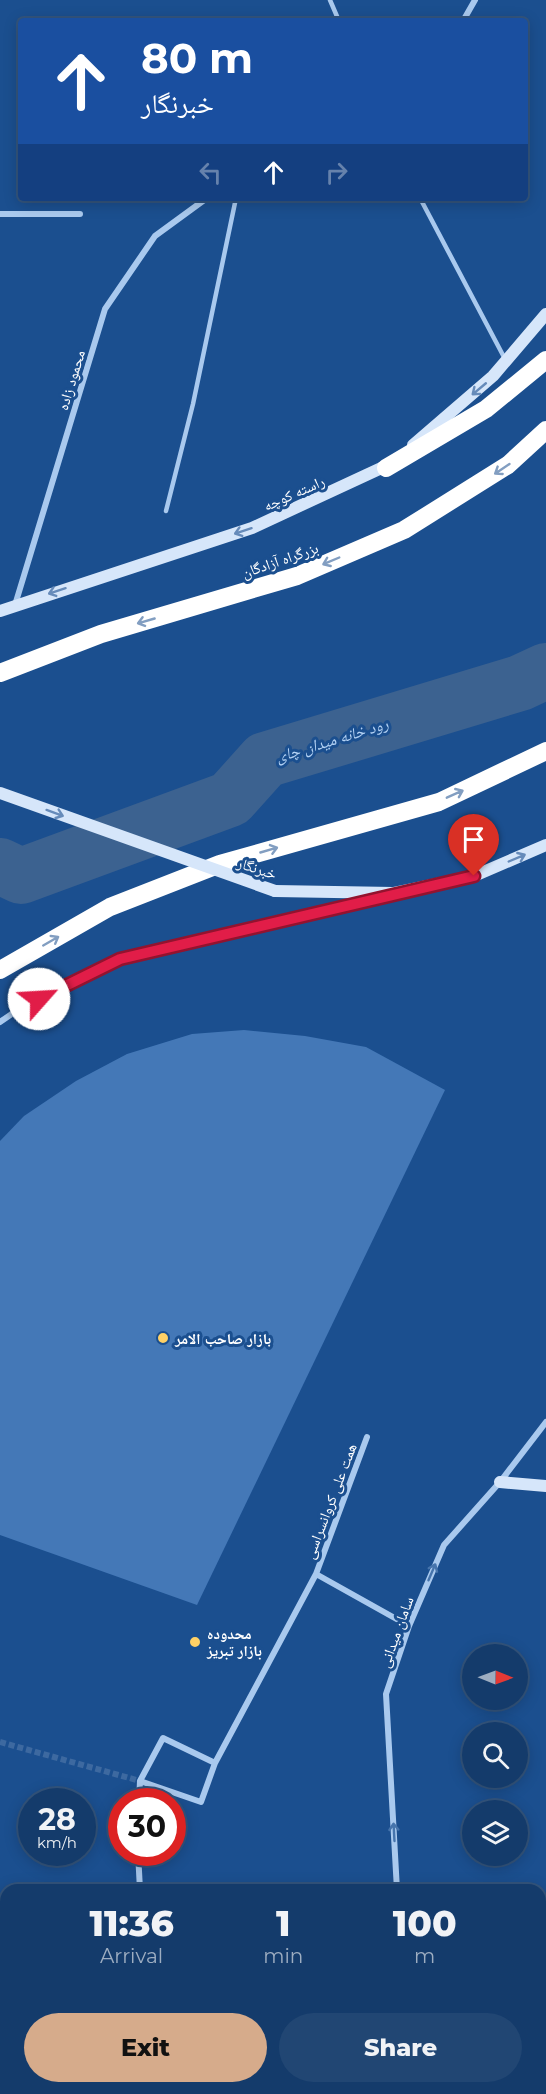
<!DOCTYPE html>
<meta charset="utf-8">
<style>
:root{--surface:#143b6b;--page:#214673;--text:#f1f3f6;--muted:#9dadc1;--line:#33557e;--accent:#d6ab8b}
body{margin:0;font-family:Montserrat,"Noto Naskh Arabic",sans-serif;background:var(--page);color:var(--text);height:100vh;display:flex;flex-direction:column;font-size:22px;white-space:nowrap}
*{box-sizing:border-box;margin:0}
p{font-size:20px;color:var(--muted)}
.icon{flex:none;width:33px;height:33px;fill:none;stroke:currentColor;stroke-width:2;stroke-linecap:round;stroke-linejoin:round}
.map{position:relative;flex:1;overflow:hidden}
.panel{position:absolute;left:0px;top:1884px;width:546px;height:210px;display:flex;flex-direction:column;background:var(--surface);border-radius:18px 18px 0 0;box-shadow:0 3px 15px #0003,0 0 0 2px var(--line)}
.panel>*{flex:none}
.hud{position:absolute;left:18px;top:18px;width:510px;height:183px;border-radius:6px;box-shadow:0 3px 15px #0003,0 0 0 2px var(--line);background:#1a4fa0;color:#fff;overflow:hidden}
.needle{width:39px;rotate:91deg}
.buttons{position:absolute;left:462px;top:1644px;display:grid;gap:12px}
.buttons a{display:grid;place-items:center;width:66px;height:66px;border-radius:50%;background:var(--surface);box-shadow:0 3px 15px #0003,0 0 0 2px var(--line);font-size:30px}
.speed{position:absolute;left:18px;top:1788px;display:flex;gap:12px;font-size:30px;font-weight:700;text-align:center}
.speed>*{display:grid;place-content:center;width:78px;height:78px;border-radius:50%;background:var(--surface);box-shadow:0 3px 15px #0003,0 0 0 2px var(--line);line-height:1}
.speed small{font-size:15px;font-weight:400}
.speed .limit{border:9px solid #d22;background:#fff;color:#111}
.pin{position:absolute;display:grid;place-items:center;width:51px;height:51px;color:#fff;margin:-62px -26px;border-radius:50% 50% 50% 0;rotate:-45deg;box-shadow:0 0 6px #0007}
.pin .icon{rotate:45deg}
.me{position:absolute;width:66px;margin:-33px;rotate:64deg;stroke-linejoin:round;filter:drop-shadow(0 0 4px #0008)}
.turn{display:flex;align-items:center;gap:21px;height:126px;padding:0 24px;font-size:27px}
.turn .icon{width:78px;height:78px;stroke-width:2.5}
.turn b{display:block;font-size:42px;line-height:51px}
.lanes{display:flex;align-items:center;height:57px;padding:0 24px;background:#0003;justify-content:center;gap:30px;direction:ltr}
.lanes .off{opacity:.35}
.eta{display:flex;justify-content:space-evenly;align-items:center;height:102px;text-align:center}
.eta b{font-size:36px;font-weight:800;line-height:42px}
.action{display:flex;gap:12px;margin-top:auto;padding:12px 24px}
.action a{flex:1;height:69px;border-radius:36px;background:var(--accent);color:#111;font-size:24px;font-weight:800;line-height:69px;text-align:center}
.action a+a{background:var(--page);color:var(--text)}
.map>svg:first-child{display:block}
.green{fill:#2e69ad}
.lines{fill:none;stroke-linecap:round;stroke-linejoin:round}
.river{stroke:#3c6290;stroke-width:56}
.building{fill:#4478b7}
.street-tunnel{stroke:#3d69a0;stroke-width:6;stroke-dasharray:6 3;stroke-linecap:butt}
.lane{stroke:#a9c9ee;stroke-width:4.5}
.street{stroke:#a9c9ee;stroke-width:6}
.secondary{stroke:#d6e6fa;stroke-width:12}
.highway{stroke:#fff;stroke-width:18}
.secondary-bridge{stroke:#d6e6fa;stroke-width:12}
.oneway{stroke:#668bba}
.oneway2{stroke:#829ec1}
.oneway3{stroke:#4674ac}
.route-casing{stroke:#92132f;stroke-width:15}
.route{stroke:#e11d48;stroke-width:10}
.poi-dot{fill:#ffd166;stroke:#1b4f8f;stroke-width:2}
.labels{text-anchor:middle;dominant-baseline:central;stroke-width:6;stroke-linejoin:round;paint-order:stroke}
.street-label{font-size:15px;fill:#fff;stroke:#1b4f8f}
.poi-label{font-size:15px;font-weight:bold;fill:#fff;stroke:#1b4f8f;text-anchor:start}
.water-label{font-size:16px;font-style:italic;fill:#b5d3f5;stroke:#1b4f8f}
</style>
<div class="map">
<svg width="546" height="2094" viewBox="0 0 546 2094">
<rect width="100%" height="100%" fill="#1b4f8f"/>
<path class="green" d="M463,2088H513L522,2094H461Z"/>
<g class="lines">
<path class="river" d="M0,866L21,876L230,799L265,760L520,683L546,671"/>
</g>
<path class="building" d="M244,1030L305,1036L366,1047L445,1090L197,1605L0,1535V1141L24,1116L76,1081L127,1054L192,1034Z"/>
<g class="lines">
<path class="street-tunnel" d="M0,1742L140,1781"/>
<path class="lane" d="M330,0L339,21
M420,198L505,359
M166,511L193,404L236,198"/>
<path class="street" d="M463,21L475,0
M0,214H80
M15,605L105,309L155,236L207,198
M0,1022L19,1009L120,959L375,897
M316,1574L367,1437
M215,1763L163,1738L140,1781L201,1802L215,1763L316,1574L409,1626
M139,1802L140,1781
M138,1852L140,1890
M397,1890L386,1694L409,1626L444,1545L500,1482L546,1422
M540,2076L546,2080
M170,2088L172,2094
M62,2094L65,2088
M397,2094L398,2088"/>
<path class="secondary" d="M413,445L493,376L546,314
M0,611L252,528L390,464
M275,891L393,893L474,876L546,845
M500,1482L546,1486"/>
<path class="highway" d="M386,468L486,409L546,360
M0,673L101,634L297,576L404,530L508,465L546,430
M0,970L110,907L220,864L439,802L546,751"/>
<path class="secondary-bridge" d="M0,793L275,891"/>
</g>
<defs><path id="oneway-shaft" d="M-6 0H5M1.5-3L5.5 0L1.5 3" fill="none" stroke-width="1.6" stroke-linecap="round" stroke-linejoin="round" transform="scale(1.5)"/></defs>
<g class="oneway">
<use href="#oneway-shaft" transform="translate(479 389) rotate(140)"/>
<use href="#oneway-shaft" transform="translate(243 531) rotate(162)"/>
<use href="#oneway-shaft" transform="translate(57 591) rotate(162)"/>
<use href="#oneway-shaft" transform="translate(55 813) rotate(20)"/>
<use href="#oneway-shaft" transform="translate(517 858) rotate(-23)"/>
</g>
<g class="oneway2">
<use href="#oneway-shaft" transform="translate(502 469) rotate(146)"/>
<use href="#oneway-shaft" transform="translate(331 561) rotate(157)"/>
<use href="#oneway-shaft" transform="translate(146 621) rotate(164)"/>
<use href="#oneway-shaft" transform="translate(455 794) rotate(-24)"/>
<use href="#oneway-shaft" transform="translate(269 850) rotate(-16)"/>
<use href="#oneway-shaft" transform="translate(51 941) rotate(-30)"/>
</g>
<g class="oneway3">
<use href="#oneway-shaft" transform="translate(432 1572) rotate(-67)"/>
<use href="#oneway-shaft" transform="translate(394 1832) rotate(-93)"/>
</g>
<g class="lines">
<defs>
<path id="route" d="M39,999L120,959L474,876"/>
</defs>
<use href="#route" class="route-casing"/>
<use href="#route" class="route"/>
</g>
<g class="poi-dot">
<circle cx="163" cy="1338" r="6"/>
<circle cx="195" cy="1642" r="6"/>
</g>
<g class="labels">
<g class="street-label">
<text transform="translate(71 380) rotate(-73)">محمود زاده</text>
<text transform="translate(294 493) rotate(-24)">راسته کوچه</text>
<text transform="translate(280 560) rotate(-19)">بزرگراه آزادگان</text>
<text transform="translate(257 868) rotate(18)">خبرنگار</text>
<text transform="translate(330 1501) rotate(-69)">همت علی کروانسراسی</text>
<text transform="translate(396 1632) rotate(-70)">سامان میدانی</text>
</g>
<g class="poi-label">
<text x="175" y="1338">بازار صاحب الامر</text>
<text x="207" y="1633">محدوده<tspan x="207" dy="17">بازار تبریز</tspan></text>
</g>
<g class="water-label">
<text transform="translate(332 740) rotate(-17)">رود خانه میدان چای</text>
</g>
</g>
</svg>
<div class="buttons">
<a><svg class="needle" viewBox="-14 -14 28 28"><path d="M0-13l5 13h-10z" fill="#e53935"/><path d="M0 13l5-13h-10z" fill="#9dadc1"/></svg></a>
<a><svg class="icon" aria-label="search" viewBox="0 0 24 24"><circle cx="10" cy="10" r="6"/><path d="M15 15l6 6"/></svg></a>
<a><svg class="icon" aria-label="layers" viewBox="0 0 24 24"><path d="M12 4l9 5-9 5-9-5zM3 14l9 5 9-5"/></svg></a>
</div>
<div class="speed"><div>28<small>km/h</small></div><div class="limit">30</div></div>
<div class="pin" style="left:474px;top:876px;background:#d93025"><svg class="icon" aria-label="arrive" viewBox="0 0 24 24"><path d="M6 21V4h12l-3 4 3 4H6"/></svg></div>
<svg class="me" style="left:39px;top:999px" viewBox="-20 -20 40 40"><circle r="19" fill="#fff"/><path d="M0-13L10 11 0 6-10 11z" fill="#e11d48"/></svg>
<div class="hud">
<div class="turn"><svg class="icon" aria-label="ahead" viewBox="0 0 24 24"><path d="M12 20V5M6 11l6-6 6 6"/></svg><div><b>80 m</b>خبرنگار</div></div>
<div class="lanes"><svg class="icon off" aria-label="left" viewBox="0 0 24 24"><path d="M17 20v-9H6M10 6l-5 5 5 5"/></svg><svg class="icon" aria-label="ahead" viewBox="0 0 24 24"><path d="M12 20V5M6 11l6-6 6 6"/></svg><svg class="icon off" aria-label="right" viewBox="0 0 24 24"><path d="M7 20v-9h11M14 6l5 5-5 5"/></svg></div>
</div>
<section class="panel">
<div class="eta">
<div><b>11:36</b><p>Arrival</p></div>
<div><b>1</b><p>min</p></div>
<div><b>100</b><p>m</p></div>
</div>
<div class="action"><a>Exit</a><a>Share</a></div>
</section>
</div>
